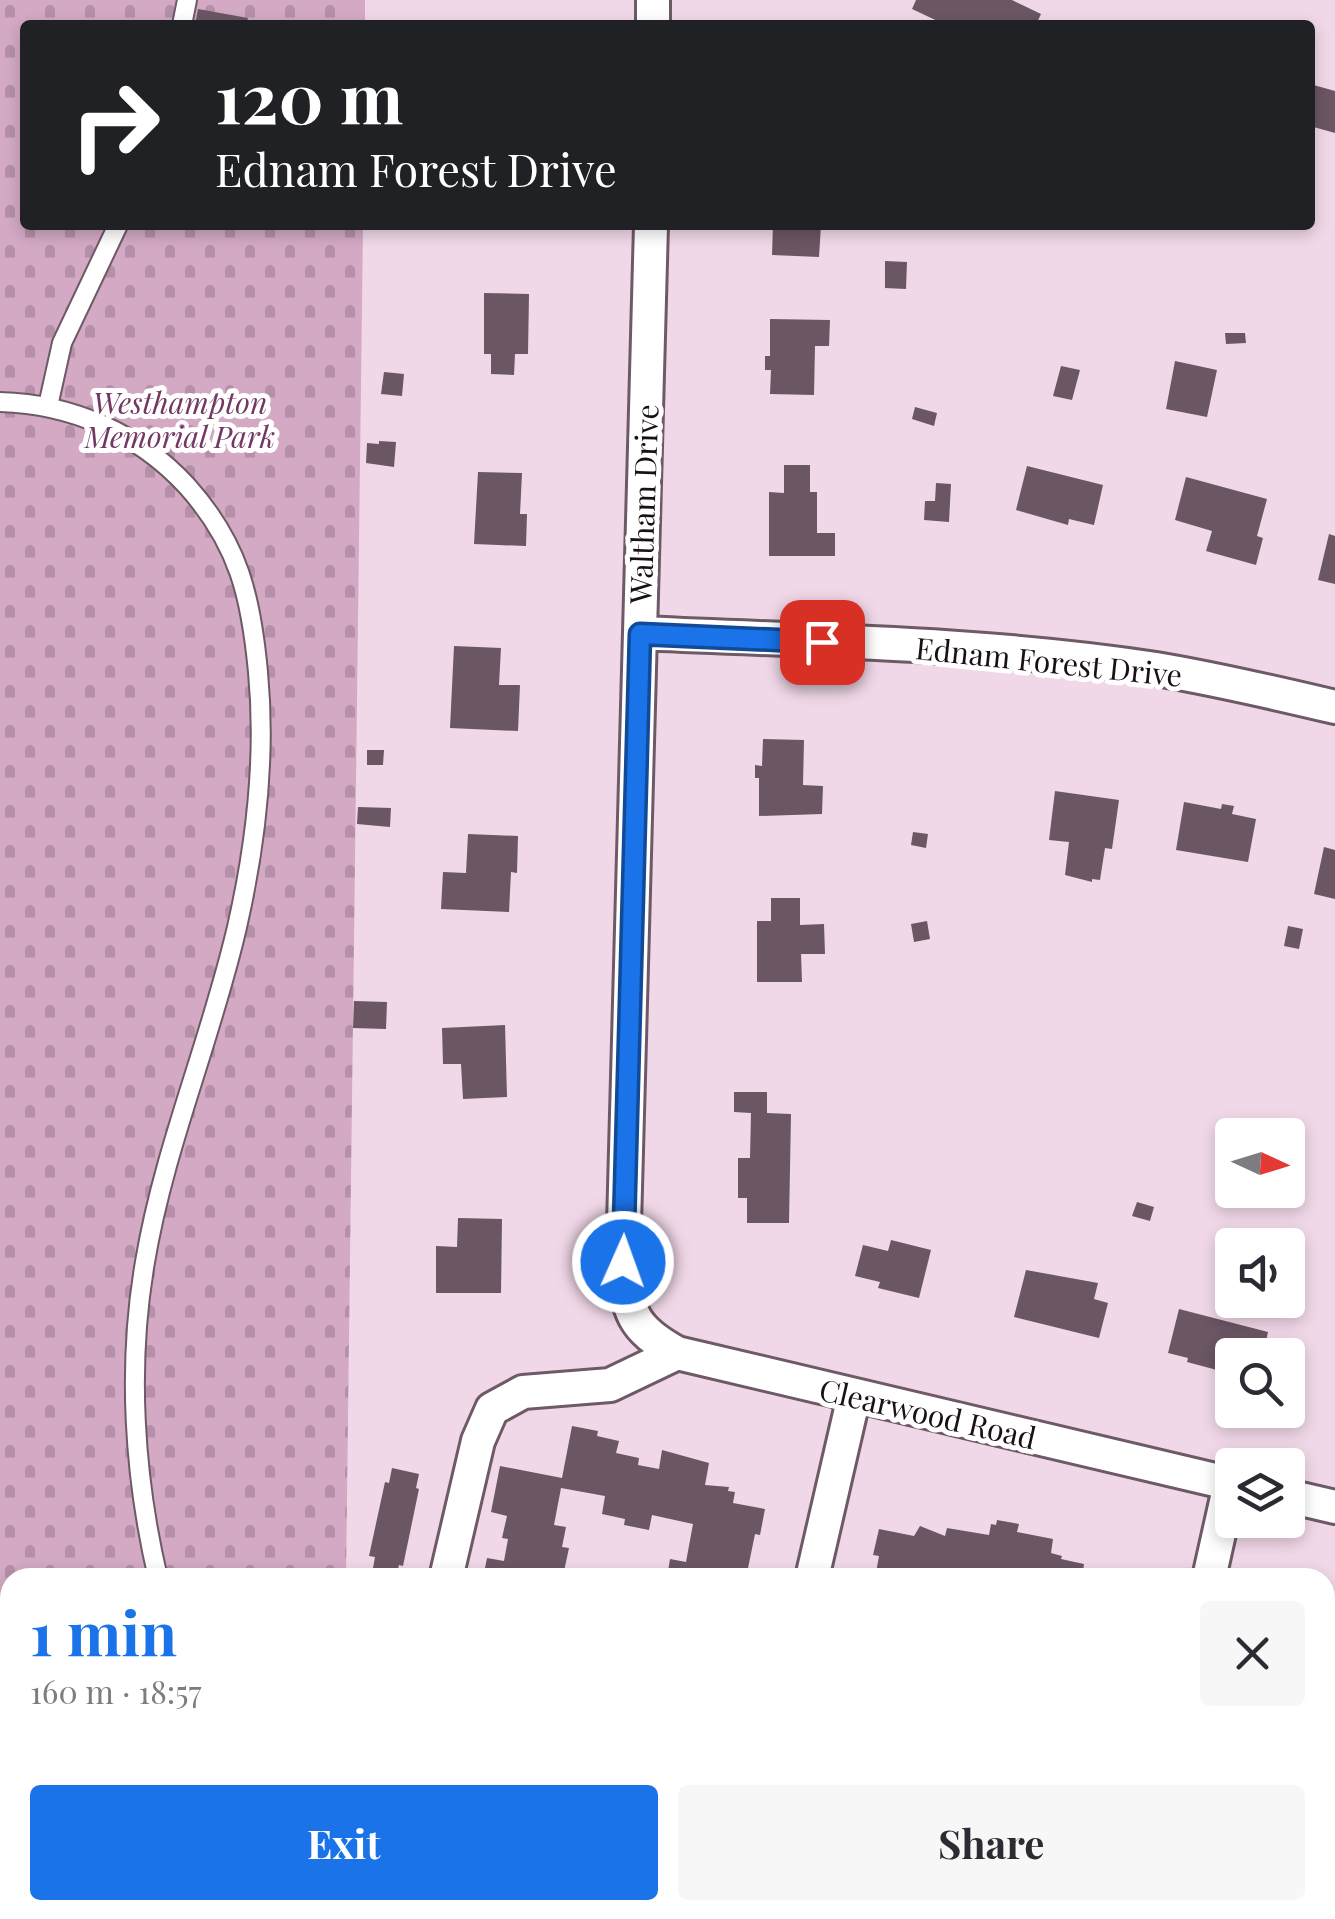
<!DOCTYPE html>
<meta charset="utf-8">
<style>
:root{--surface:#fff;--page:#f7f7f7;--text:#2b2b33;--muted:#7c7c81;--accent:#1a73e8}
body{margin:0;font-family:"Playfair Display",serif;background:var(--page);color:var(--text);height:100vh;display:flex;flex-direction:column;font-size:38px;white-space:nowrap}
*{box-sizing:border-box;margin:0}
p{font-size:32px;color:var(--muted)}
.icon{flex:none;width:55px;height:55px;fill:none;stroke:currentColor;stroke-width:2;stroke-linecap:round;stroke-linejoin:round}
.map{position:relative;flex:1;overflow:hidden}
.panel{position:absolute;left:0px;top:1568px;width:1335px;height:352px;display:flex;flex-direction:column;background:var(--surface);border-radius:30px 30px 0 0;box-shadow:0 5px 15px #0003}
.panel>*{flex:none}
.banner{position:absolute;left:20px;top:20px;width:1295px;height:210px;border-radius:10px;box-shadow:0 5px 15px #0003;background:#202124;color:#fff;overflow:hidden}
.needle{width:65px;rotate:94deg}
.buttons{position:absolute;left:1215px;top:1118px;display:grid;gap:20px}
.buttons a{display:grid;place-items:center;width:90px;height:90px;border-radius:10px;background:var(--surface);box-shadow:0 5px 15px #0003;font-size:50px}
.pin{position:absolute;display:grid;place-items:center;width:85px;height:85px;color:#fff;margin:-42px;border-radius:20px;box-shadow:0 5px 15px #0006}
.me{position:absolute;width:110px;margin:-55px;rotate:2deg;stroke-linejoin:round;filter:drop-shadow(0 0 8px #0008)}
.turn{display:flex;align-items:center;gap:35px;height:210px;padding:0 30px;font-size:45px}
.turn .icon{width:130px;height:130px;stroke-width:2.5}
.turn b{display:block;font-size:70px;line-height:85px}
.round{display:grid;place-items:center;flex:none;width:105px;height:105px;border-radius:10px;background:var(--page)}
.head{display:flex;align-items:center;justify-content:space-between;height:170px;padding:0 30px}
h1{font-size:60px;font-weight:700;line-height:75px;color:var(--accent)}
.action{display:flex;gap:20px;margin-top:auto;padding:20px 30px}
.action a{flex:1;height:115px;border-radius:10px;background:var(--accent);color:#fff;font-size:40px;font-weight:700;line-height:115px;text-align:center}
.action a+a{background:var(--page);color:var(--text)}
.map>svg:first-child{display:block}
.cemetery{fill:url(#cemetery-stones)}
.building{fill:#6b5664}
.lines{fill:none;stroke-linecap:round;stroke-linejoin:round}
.lane-casing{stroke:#6e5966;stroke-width:22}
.street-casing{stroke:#6e5966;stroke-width:38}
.lane{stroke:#fff;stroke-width:18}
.street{stroke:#fff;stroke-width:32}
.route-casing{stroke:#114b97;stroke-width:25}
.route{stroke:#1a73e8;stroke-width:18}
.labels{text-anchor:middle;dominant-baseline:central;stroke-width:10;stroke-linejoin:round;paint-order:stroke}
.park-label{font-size:30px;font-style:italic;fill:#733762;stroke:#fff}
.street-label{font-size:30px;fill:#1a1117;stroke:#fff}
</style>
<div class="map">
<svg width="1335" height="1919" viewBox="0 0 1335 1919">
<defs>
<pattern id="cemetery-stones" width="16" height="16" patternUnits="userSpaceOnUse" patternTransform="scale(2.5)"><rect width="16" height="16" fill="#d3a9c4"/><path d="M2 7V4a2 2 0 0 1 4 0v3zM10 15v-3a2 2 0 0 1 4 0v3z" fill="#b590a8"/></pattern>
</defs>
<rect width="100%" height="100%" fill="#f1d8e8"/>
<path class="cemetery" d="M0,0H365V25H25V225H363L346,1577L10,1578V1910H407L410,1919H0Z"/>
<path class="building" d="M916,0H1012L1041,14L1036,25H946L912,9Z
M198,9L248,18L246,25H195Z
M1310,84L1335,91V133L1310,126Z
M773,225H821L819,257L772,255Z
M885,261L907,262L906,289L885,288Z
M484,293L529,294L528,354H515L514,375L491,374V354H484Z
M770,319L830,320L829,346H815L814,395L770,394L771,370H765V356H770Z
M1225,333H1245L1246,343L1226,344Z
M1175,361L1217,370L1207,417L1166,409Z
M1061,366L1080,370L1072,400L1053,396Z
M384,372L404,374L402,396L381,394Z
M915,407L937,413L934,426L912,419Z
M379,441L396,442L394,467L366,463L367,443L379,444Z
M784,465H810V492H817V533H835V556H769V492L784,493Z
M1027,466L1103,485L1094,525L1069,519L1068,525L1016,510Z
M478,472L522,473L520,514H527L526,546L474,544Z
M1186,477L1267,499L1257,536L1263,538L1256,565L1206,551L1212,531L1175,520Z
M936,483L951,484L949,522L924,520L925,501H935Z
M1329,534L1335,536V584L1318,580Z
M454,646L501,648L499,685H520L518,731L450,728Z
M763,739L804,740L803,785L823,786L822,814L759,816V778H755V765L762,766Z
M367,750H384L383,765H367Z
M1055,791L1119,800L1112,849L1105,848L1100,880L1092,879V882L1065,875L1069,842L1049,840Z
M1184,802L1221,809L1222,804L1234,806L1232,814L1256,819L1248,862L1176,850Z
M358,807L391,808L390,827L357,824Z
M913,832L928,834L926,848L911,845Z
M468,834L518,836L517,873L511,872L509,912L441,909L443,872L466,873Z
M1324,847L1335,850V899L1314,894Z
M771,898H800V925L824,924L825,954H801L802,982H757V921H771Z
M927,921L930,939L914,942L911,924Z
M1288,926L1303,929L1299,949L1284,946Z
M354,1001L387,1002L386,1029L353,1028Z
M505,1025L507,1097L463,1099L461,1064H443L442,1028Z
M734,1092H767V1113L791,1114L789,1223H747V1198H738V1158H750L751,1113L734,1112Z
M1137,1202L1154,1207L1150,1221L1132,1216Z
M458,1218L502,1219L501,1293H436V1246L457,1247Z
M891,1240L931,1250L919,1298L878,1288L880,1282L855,1276L863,1245L888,1251Z
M1026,1270L1098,1283L1094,1299L1108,1303L1099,1338L1014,1317Z
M1179,1309L1268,1332L1263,1355H1232V1374L1187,1362L1188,1358L1168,1353Z
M572,1426L598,1431L597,1436L619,1441L616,1453L639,1458L638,1465L659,1469L662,1450L709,1463L705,1485L729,1487L728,1491L735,1492L733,1503L765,1509L760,1535L755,1534L746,1578L729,1575L728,1578H667L670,1559L686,1562L693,1524L652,1515L649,1530L624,1525L625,1519L602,1514L605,1496L561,1488L554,1525L566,1527L562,1547L569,1548L563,1576L547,1573L546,1578H483L487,1558L504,1561L508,1539L502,1538L507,1516L491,1512L500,1466L562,1478Z
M392,1468L419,1474L416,1488L419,1489L403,1566L399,1565L397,1574L373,1568L375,1557L369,1556L385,1482L389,1483Z
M997,1520L1019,1524L1017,1532L1053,1539L1051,1553L1062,1556L1061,1559L1084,1564L1082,1578H875L879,1556L873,1555L879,1529L914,1536L920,1526L945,1536L947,1528L989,1535L991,1524L996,1525Z
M1325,1607L1335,1609V1672L1325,1670Z
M861,1910H1068L1066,1919H858Z
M1195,1910H1263L1292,1918L1193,1919Z
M1302,1910H1327V1913L1335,1915V1919H1300Z"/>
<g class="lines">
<defs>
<path id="lane" d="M182,25L187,0
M0,402C72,404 138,433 187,486C239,544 251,597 258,672C266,757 256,844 237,927C211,1040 164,1148 145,1262C127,1366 134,1476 158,1578
M48,406L62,343L118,225
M115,1919L125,1910"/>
<path id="street" d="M653,0V25
M651,225L623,1262C628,1312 631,1328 677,1353L1232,1484
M640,633C812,641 986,643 1156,669C1216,679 1276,693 1335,707
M1288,1496L1335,1507
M446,1578L478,1441L492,1409L523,1392L610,1385L677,1353
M812,1578L854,1396
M1209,1578L1230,1484
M510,1910L536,1919
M734,1919L736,1910
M1131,1919L1133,1910"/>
</defs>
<use href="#lane" class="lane-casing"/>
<use href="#street" class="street-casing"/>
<use href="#lane" class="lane"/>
<use href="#street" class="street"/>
</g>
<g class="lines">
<defs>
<path id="route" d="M623,1262L640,634L822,642"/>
</defs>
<use href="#route" class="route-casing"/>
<use href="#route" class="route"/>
</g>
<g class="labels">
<g class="park-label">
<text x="180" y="402">Westhampton<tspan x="180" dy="34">Memorial Park</tspan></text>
</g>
<g class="street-label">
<text transform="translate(643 504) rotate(-88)">Waltham Drive</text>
<text transform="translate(1049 661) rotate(6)">Ednam Forest Drive</text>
<text transform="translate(928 1413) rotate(13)">Clearwood Road</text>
</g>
</g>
</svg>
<div class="buttons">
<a><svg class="needle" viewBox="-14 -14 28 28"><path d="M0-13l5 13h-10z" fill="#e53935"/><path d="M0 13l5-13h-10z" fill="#7c7c81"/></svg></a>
<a><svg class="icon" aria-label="sound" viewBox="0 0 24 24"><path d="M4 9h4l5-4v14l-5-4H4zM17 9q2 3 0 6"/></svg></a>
<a><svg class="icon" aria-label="search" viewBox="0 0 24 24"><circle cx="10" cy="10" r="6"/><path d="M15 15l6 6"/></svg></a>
<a><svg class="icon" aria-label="layers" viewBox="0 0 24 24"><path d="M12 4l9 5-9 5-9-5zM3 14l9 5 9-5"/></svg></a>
</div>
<div class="pin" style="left:822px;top:642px;background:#d93025"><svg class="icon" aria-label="arrive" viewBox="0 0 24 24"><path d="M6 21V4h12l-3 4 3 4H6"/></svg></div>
<svg class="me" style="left:623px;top:1262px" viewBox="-20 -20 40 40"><circle r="17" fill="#1a73e8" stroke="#fff" stroke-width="3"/><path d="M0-11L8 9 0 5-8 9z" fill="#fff"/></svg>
<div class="banner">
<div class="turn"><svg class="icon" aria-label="right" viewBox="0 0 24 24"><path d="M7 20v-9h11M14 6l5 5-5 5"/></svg><div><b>120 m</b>Ednam Forest Drive</div></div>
</div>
<section class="panel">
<div class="head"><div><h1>1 min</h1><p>160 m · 18:57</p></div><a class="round"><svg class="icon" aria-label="close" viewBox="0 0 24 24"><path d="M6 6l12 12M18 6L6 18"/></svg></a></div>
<div class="action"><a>Exit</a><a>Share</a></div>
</section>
</div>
